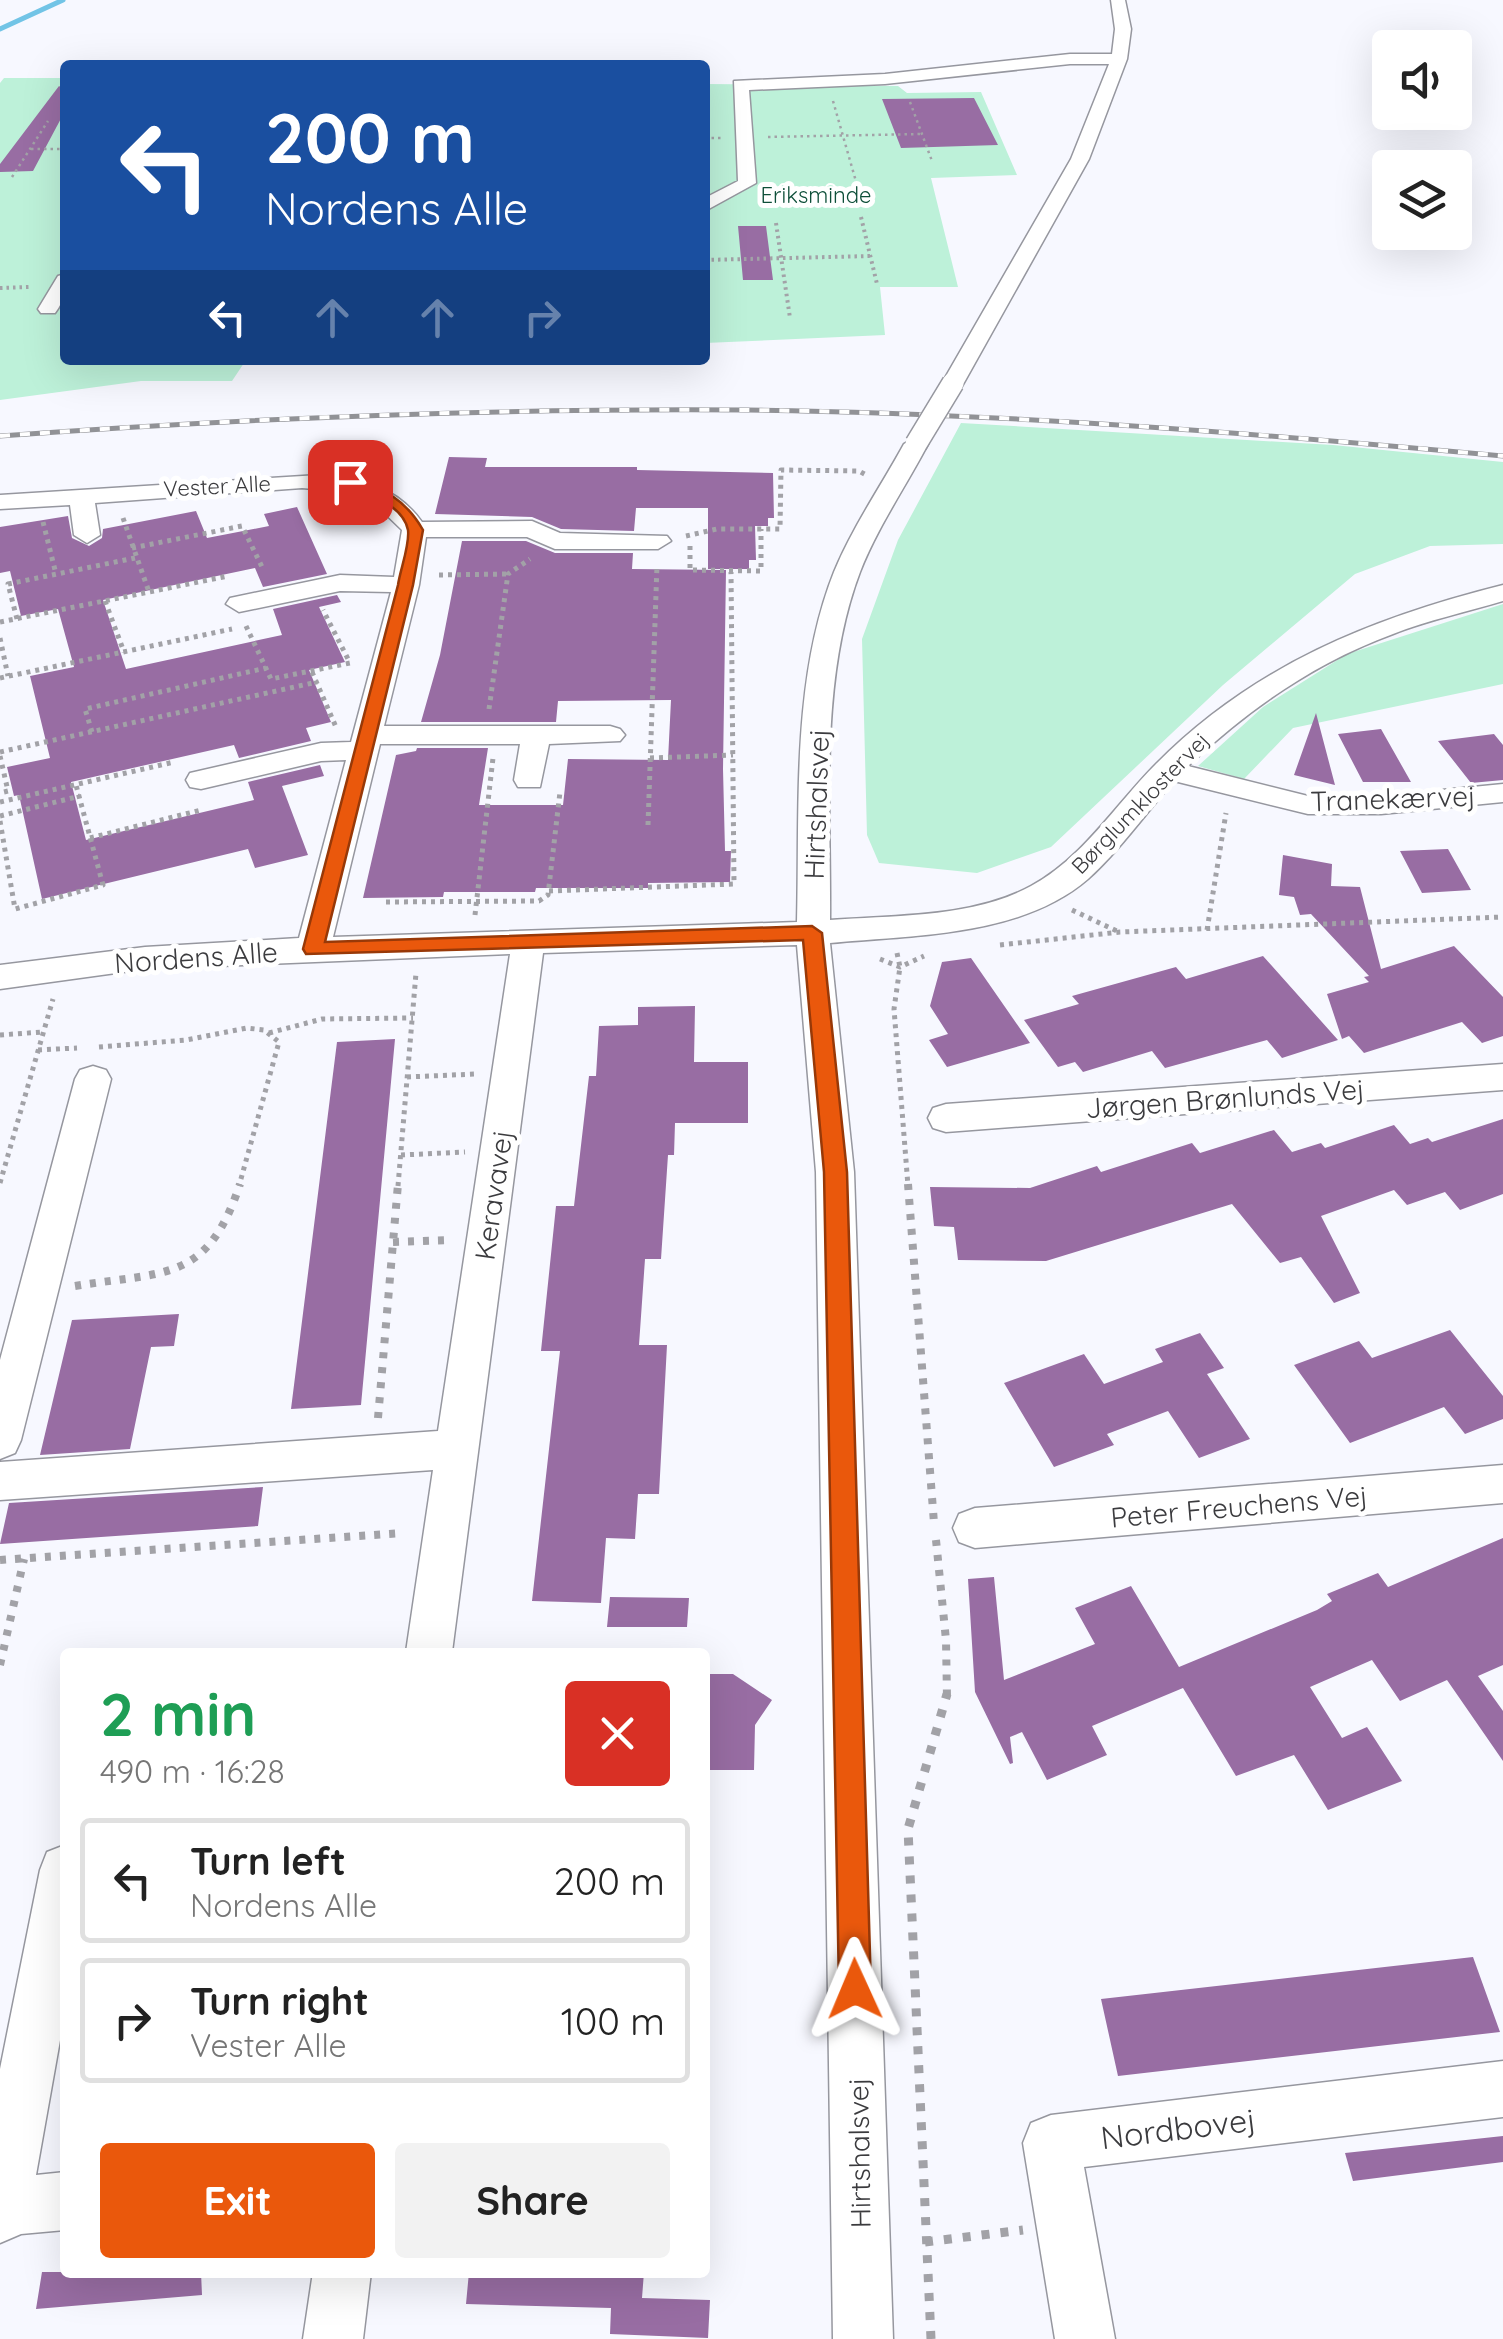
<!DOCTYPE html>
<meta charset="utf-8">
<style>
:root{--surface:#fff;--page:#f2f2f2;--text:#222;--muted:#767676;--line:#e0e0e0;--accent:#ea580c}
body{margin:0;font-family:Quicksand,sans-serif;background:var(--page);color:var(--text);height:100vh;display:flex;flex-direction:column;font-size:38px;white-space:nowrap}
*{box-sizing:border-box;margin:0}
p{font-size:32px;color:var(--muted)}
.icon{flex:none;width:55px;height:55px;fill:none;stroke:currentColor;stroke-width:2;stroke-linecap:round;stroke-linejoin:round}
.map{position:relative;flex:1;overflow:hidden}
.details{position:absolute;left:60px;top:1648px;width:650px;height:630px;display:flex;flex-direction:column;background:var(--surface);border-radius:10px;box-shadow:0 10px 40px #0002}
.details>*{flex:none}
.guide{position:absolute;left:60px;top:60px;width:650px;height:305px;border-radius:10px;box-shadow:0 10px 40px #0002;background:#1a4fa0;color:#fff;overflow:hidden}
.fabs{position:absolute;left:1372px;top:30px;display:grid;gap:20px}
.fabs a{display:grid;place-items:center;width:100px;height:100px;border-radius:10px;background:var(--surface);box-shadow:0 10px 40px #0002;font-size:50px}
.pin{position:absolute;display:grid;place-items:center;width:85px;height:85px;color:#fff;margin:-42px;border-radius:20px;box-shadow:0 5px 15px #0006}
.me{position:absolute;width:110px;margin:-55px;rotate:359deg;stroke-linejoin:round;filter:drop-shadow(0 0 8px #0008)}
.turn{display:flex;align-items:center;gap:35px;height:210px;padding:0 40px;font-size:45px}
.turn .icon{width:130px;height:130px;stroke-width:2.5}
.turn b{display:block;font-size:70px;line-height:85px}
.lanes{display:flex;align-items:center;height:95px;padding:0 40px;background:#0003;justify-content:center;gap:50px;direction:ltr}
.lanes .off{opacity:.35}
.round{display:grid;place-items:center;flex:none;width:105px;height:105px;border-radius:10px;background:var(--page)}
.summary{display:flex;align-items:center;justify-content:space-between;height:170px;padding:0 40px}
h1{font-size:60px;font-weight:800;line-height:75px;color:#1e9e55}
.cta{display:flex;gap:20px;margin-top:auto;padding:20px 40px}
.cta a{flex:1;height:115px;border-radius:10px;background:var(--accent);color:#fff;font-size:40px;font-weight:800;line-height:115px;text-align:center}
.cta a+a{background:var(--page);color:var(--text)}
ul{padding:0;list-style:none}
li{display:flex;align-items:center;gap:30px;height:125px;margin:0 20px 15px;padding:0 20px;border:5px solid var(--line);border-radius:10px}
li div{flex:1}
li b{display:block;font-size:38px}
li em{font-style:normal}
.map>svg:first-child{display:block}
.green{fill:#bdf1d9}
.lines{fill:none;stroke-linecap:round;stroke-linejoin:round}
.stream{stroke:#72c4e6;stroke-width:5}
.building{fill:#986da3}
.minor-casing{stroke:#96979f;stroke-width:3}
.path-far4{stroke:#a2a2a7;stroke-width:2.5;stroke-dasharray:2.5 4;stroke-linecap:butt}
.path-far3{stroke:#a2a2a7;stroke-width:4;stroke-dasharray:2.5 4;stroke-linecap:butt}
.path-far2{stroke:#a2a2a7;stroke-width:5;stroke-dasharray:4 5;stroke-linecap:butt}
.path-far1{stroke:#a2a2a7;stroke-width:8;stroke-dasharray:6 9;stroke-linecap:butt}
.path{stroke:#a2a2a7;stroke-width:9;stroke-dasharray:8 11;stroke-linecap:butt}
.minor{fill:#fff;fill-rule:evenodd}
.rail-casing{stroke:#919296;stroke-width:5}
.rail{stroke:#fff;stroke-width:4;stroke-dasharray:10;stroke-linecap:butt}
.minor-bridge-casing{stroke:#96979f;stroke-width:24;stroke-linecap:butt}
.minor-bridge{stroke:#fff;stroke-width:21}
.route{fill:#ea580c;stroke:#983908;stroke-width:2.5}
.labels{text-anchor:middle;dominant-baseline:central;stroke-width:10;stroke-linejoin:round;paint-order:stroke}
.far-park-label{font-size:22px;fill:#0e4f39;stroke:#fff}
.far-street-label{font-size:22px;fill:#3b3b3e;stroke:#fff}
.street-label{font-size:28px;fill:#3b3b3e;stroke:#fff}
.near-street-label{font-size:32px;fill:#3b3b3e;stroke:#fff}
</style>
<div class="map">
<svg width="1503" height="2339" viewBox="0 0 1503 2339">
<rect width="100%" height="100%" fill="#f7f8ff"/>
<path class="green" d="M4,78H65V360H375L244,363L232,381H141L0,400V83Z
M705,84L898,86L907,93L981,92L1017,175L931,178L958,287H880L885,335L705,343Z
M961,423L1333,445L1503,462V544L1430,546L1355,574L1223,685L1051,847L977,873L879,863L867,835L862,639L898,540Z
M1503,604V684L1293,728L1244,779L1198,766L1263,707L1347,654Z"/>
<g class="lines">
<path class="stream" d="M0,29L63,0"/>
</g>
<path class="building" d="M59,86L65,90V111L33,171L0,172V164Z
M974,98L998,145L901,148L882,99Z
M738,226H766L773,280H743Z
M449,457L487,458L485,467H637V470L773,473L774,518H768V526H755L756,560H749V569H708V508H636L634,531L561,529L532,517L435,514Z
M297,507L327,574L263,587L255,568L103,600L126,669L282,635L273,609L337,595L341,602L319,607L345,662L309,670L331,722L306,728L311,741L239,758L234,745L71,782L86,840L254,800L248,782L320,765L324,776L282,786L308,855L255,868L248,849L42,899L19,795L14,796L7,767L50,758L30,676L74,667L58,609L21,616L10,571L0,573V527L68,516L72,538L89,546L102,538L103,529L196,511L207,538L269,526L264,514Z
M462,541H526L555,553H633L632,569L726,570L723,769L725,851H731L730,882L648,883V888H536L535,892H444L443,897L363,898L396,755L416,751L417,748H488L479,805H563L568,759L668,760L671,700L558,701L556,722H421L440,655Z
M1316,713L1335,785L1294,775Z
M1381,729L1411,782H1363L1338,734Z
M1494,734L1503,745V780L1471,783L1438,741Z
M1448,849L1471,890L1422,893L1400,851Z
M1283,855L1332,864L1331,886L1360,887L1381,969L1454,946L1503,997V1036L1482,1043L1462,1022L1364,1053L1349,1036L1342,1039L1327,994L1369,982L1364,977L1369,976L1311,914L1300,915L1294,897L1279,895Z
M1263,956L1338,1040L1282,1058L1267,1040L1165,1068L1152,1051L1083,1072L1075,1062L1058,1067L1024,1020L1079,1004L1072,996L1176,967L1186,979Z
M971,958L1030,1043L947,1067L929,1040L948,1034L930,1006L942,962Z
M695,1006L694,1062H748V1123H675L674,1155H668L661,1259H645L639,1345H667L659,1494H638L635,1539L606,1538L601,1603L532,1601L560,1351H541L556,1206H574L589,1076H596L599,1026L638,1025V1007Z
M395,1039L361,1405L291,1409L337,1042Z
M1503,1119V1194L1460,1210L1445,1192L1407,1205L1394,1190L1321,1216L1360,1293L1334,1303L1301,1257L1280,1263L1232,1204L1046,1261L958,1260L954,1227L934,1226L930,1187L1030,1188L1097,1166L1101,1172L1192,1143L1200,1153L1274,1130L1292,1152L1321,1143L1325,1148L1394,1125L1410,1144L1428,1138L1432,1142Z
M179,1314L174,1346L151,1347L130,1449L40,1455L72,1320Z
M1450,1330L1503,1396V1419L1465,1434L1444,1407L1350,1443L1294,1365L1359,1341L1372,1358Z
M1200,1333L1224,1368L1207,1374L1250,1439L1199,1458L1168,1411L1107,1434L1114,1445L1054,1467L1004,1383L1084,1354L1104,1384L1163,1362L1155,1349Z
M263,1487L258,1526L0,1544L9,1503Z
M1503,1538V1665L1478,1676L1503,1711V1761L1447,1680L1400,1701L1372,1660L1310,1687L1342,1738L1367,1727L1402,1781L1328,1810L1294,1755L1236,1776L1183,1688L1092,1726L1107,1755L1047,1780L1022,1732L1010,1737L1013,1763L1010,1764L975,1692L968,1579L994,1577L1004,1680L1095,1644L1075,1608L1131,1586L1179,1667L1317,1610L1332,1601L1327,1594L1378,1573L1388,1587Z
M610,1597L689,1598L687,1627H607Z
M705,1674H733L772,1700L755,1725L754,1770H705Z
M1473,1957L1500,2032L1118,2076L1101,1999Z
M1503,2136V2162L1353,2181L1345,2153Z
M42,2272H201L202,2295L36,2309Z
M469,2272H644L642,2298L710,2300L708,2338L610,2334L611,2308L466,2304Z"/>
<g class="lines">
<defs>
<path id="minor" d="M1111,0H1125L1131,29L1127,59L1089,159L961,388L953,390L942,383L1071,159L1109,64H1070L885,84L749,90L756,183L705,211V198L738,181L734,81L885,74L1070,54H1112L1115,29Z
M65,274C65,290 65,300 55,313H41L38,309L58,276Z
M916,437L928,444C906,486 877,528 860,572C819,680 831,807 830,920C894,915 973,918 1031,886C1083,858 1115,805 1156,764C1253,666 1371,618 1503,585V601C1467,612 1428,620 1393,634C1314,663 1249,709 1188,766L1308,796H1381L1503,784V802L1381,814H1308L1174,781C1146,813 1119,851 1088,879C1021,937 913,935 830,943L854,1172L893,2339H833L816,1172L797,945L543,953L452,1652H406L433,1470L0,1500V1462L438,1431L510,954L145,969L0,989V965L145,947L299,938L346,760L321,761L201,789L190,787L186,780L190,773L321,743L351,742L391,592L340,591L239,612L226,604L230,598L340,575L394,577L402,530L372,501L336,491L302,488L95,503L100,535L87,543L74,535L70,505L0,509V495L319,475C361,478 397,487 422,522L532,521L560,533L667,536L671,541L658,549H555L527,537H426L419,585L384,726H610L620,729L625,735L620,741L549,744L540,787H518L514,780L520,744H380L333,937L797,922C800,809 791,680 834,572C852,528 881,486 904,444Z
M1503,1064V1090L946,1132L933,1128L928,1118L933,1108L946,1104Z
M93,1066L106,1070L111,1079L21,1440L15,1453L0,1459V1360L75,1079L80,1070Z
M1503,1465V1503L975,1548L959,1542L953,1528L959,1514L975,1508Z
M65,1845V2012L36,2175L65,2172V2230L21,2234L0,2243V2069L40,1870L47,1852Z
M1503,2061V2117L1084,2167L1115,2339H1055L1023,2143L1031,2123L1051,2115Z
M313,2272H371L363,2339H303Z"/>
</defs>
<use href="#minor" class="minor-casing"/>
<path class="path-far4" d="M833,101L857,185
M910,102L932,161
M768,137L922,134
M705,138H721
M31,149H65
M12,177L48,121"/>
<path class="path-far3" d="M861,217L877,284
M776,223L790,318
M705,260L870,256
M0,288L29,287"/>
<path class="path-far2" d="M123,518L149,592
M43,522L56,574
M686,536L717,529H780L781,470L859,471L868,476
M690,546V570L761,571V529
M132,548L242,526L263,569
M439,575L508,574
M105,601L124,652
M17,619L8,584L135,558
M0,622L228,576
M246,626L271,679L350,663L323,610
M0,638L8,676
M312,672L336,727
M0,678L232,629
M489,709L508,574L530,559
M92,732L85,709L266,668
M0,752L317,682
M0,756L8,791L0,793
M650,758L733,755
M0,802L174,762
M0,816L80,796
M0,821L15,909L103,885L76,785
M648,825L657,565
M90,838L201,810
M549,891L734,884L731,572
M386,902L539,901L548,895L560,792
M1072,910L1119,932
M475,915L493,758
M1207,930L1226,813
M1000,945L1120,932L1503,917
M897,953L900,967L894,1009L908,1186
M880,959L900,967L924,956
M269,1033L322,1019L413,1018
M0,1035L43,1032
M99,1047L186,1040L247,1028L264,1030L279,1042L239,1186
M38,1050L77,1048
M407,1077L476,1074
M401,1155L465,1152
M0,1183L53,999
M398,1186L416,973"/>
<path class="path-far1" d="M908,1184L934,1523
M393,1242L452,1240
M75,1286C166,1271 207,1283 240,1184
M378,1418L398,1184
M936,1540L946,1640L947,1697
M0,1560L404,1533
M0,1665L24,1559"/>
<path class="path" d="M925,2242L1023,2230
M931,2339L908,1829L947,1694"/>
<use href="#minor" class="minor"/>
<defs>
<path id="rail" d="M0,436C249,418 498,408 748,410C1000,413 1252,433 1503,456"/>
</defs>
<use href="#rail" class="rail-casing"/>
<use href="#rail" class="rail"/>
<defs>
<path id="minor-bridge" d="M916,444L953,383"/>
</defs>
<use href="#minor-bridge" class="minor-bridge-casing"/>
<use href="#minor-bridge" class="minor-bridge"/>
</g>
<path class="route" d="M350,478C384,488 406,500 423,530L413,585L325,942L812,926L822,933L847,1172L871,1989L866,2000L855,2005L843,2000L839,1989L824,1172L803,940L306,954L303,949L398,585C400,570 410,545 408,530C403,504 366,493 345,486V479Z"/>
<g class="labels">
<g class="far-park-label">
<text x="816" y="195">Eriksminde</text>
</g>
<g class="far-street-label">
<text transform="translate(217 486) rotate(-3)">Vester Alle</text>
<text transform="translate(1140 803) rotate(-46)">Børglumklostervej</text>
</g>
<g class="street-label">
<text transform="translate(1393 798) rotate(-2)">Tranekærvej</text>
<text transform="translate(816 804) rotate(-88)">Hirtshalsvej</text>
<text transform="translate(196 957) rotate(-4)">Nordens Alle</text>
<text transform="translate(1225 1098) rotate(-4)">Jørgen Brønlunds Vej</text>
<text transform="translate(493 1195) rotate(-82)">Keravavej</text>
<text transform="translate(1239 1506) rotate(-5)">Peter Freuchens Vej</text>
<text transform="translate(859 2153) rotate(-91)">Hirtshalsvej</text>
</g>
<g class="near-street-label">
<text transform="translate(1178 2128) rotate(-7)">Nordbovej</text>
</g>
</g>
</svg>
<div class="fabs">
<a><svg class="icon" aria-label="sound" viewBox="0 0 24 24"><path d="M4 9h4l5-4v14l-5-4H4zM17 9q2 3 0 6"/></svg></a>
<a><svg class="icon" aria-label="layers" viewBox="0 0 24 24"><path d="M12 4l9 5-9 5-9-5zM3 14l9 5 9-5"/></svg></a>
</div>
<div class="pin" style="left:350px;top:482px;background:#d93025"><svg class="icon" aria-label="arrive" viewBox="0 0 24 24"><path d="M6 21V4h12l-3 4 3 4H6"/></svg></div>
<svg class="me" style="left:855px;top:1989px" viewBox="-20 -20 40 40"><path d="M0-17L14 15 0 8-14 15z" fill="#ea580c" stroke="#fff" stroke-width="4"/></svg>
<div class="guide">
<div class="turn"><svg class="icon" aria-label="left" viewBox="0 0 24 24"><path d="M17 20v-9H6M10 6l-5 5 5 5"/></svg><div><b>200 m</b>Nordens Alle</div></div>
<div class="lanes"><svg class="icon" aria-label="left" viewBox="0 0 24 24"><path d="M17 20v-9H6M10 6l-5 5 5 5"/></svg><svg class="icon off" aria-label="ahead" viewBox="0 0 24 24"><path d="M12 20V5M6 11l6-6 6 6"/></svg><svg class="icon off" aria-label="ahead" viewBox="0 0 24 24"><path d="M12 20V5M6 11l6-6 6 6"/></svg><svg class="icon off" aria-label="right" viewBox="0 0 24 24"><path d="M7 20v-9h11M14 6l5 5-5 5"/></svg></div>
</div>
<section class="details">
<div class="summary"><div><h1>2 min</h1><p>490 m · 16:28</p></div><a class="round" style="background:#d93025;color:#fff"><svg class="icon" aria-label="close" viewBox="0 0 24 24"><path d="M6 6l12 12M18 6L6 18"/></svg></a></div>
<ul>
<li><svg class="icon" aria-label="left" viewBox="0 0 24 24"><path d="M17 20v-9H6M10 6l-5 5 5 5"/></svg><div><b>Turn left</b><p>Nordens Alle</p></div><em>200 m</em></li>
<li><svg class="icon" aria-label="right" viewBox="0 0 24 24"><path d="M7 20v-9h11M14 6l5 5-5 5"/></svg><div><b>Turn right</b><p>Vester Alle</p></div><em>100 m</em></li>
</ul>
<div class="cta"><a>Exit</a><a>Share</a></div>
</section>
</div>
